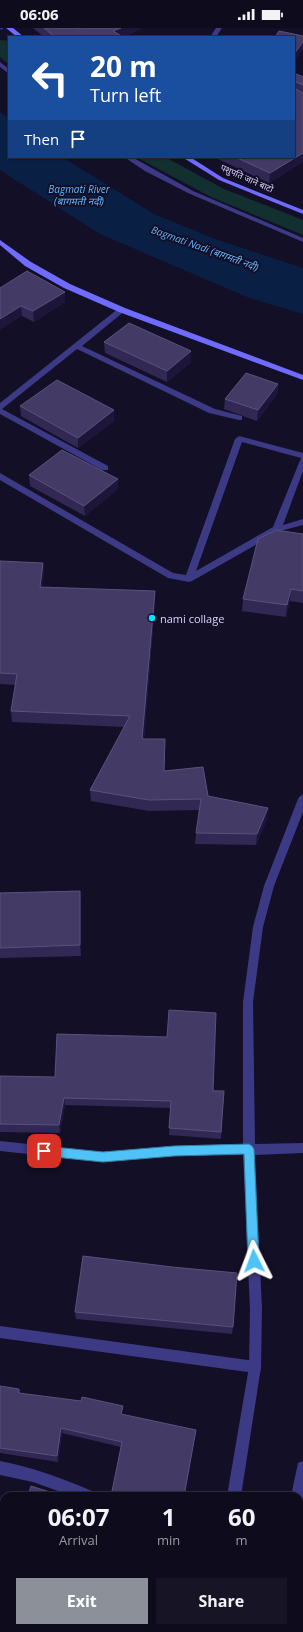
<!DOCTYPE html>
<meta charset="utf-8">
<style>
:root{--surface:#0e0b1c;--page:#171425;--text:#f1f3f6;--muted:#9b9ba3;--line:#2e2b3b;--accent:#8c9099}
body{margin:0;font-family:"Open Sans","Noto Sans Devanagari",sans-serif;background:var(--page);color:var(--text);height:100vh;display:flex;flex-direction:column;font-size:15px;white-space:nowrap}
*{box-sizing:border-box;margin:0}
p{font-size:13px;color:var(--muted)}
.icon{flex:none;width:22px;height:22px;fill:none;stroke:currentColor;stroke-width:2;stroke-linecap:round;stroke-linejoin:round}
.map{position:relative;flex:1;overflow:hidden}
.side{position:absolute;left:0px;top:1464px;width:303px;height:140px;display:flex;flex-direction:column;background:var(--surface);border-radius:12px 12px 0 0;box-shadow:0 1px 3px #0004,0 0 0 1px var(--line)}
.side>*{flex:none}
.top-card{position:absolute;left:8px;top:8px;width:287px;height:122px;border-radius:0px;box-shadow:0 1px 3px #0004,0 0 0 1px var(--line);background:#1a4fa0;color:#fff;overflow:hidden}
.pin{position:absolute;display:grid;place-items:center;width:34px;height:34px;color:#fff;margin:-17px;border-radius:8px;box-shadow:0 2px 6px #0006}
.me{position:absolute;width:44px;margin:-22px;rotate:357deg;stroke-linejoin:round;filter:drop-shadow(0 0 3px #0008)}
.turn{display:flex;align-items:center;gap:14px;height:84px;padding:0 16px;font-size:18px}
.turn .icon{width:52px;height:52px;stroke-width:2.5}
.turn b{display:block;font-size:28px;line-height:34px}
.then{display:flex;align-items:center;height:38px;padding:0 16px;background:#0003;gap:8px;font-size:15px}
.eta{display:flex;justify-content:space-evenly;align-items:center;height:68px;text-align:center}
.eta b{font-size:24px;font-weight:700;line-height:28px}
.primary-button{display:flex;gap:8px;margin-top:auto;padding:8px 16px}
.primary-button a{flex:1;height:46px;border-radius:0px;background:var(--accent);color:#fff;font-size:16px;font-weight:700;line-height:46px;text-align:center}
.primary-button a+a{background:var(--page);color:var(--text)}
.status{display:flex;justify-content:space-between;align-items:center;height:28px;padding:0 20px;background:var(--surface);direction:ltr}
.status svg{height:11px;fill:currentColor}
.map>svg:first-child{display:block}
.green{fill:#12302f}
.water{fill:#0a1f44}
.lines{fill:none;stroke-linecap:round;stroke-linejoin:round}
.service{fill:#3d3a85;fill-rule:evenodd}
.minor{fill:#3d3a85;fill-rule:evenodd}
.secondary{fill:#6f6bff;fill-rule:evenodd}
.wall{fill:#312854}
.shaded-wall{fill:#1d163a}
.building{fill:#433a66;stroke:#5a527e}
.route{fill:#4fc3f7;stroke:#337fa1}
.poi-dot{fill:#00e5ff;stroke:#130f26;stroke-width:1.5}
.labels{text-anchor:middle;dominant-baseline:central;stroke-width:4;stroke-linejoin:round;paint-order:stroke}
.far-street-label{font-size:9px;fill:#d9d4ff;stroke:#130f26}
.far-water-label{font-size:10px;font-style:italic;fill:#62b6ff;stroke:#130f26}
.poi-label{font-size:11px;fill:#d9d4ff;stroke:#130f26;text-anchor:start}
</style>
<div class="status"><b>06:06</b><svg viewBox="0 0 49 12"><path d="M0 12V9h3v3zM5 12V6h3v6zM10 12V3h3v9zM15 12V0h3v12zM26 1h20v11H26zM47 4h2v5h-2z"/></svg></div>
<div class="map">
<svg width="303" height="1604" viewBox="0 0 303 1604">
<rect width="100%" height="100%" fill="#130f26"/>
<path class="green" d="M0,12L9,13V37L0,29Z
M136,129H165L224,161L303,192V207L211,169Z"/>
<path class="water" d="M0,84L9,91V129H62L154,186L215,211L303,240V286L247,269L100,206L6,146L0,142Z"/>
<g class="lines">
<path class="service" d="M216,0H222L216,9H210Z
M0,34L9,41V46L0,39Z
M124,129H132L193,163L303,210V214L188,165L145,143Z
M119,280H122L126,282L82,318L215,381L242,388V392H239L209,385L77,321L2,381L108,438V442H102L0,386V375Z
M239,408L303,425V443L283,497L303,491V497L280,503L192,553L189,554L168,550L0,452V445L173,545L186,547L235,411ZM242,414L301,430L273,499L196,543Z
M0,1298L255,1333L260,1334L261,1339L260,1344L255,1345L0,1310Z"/>
<path class="minor" d="M0,0H4L1,2Z
M303,767V784L274,858L263,899L253,974L255,1116L303,1115V1125L255,1127L262,1281L261,1339L241,1468H227L249,1339L250,1281L243,1127L174,1128L103,1134L0,1123V1113L103,1124L174,1118L243,1116V974L253,899L264,858L298,771L300,768Z
M0,1433C32,1439 62,1450 92,1463L94,1468H72L33,1454L0,1447Z
M303,1433V1472L299,1474V1468H291L298,1435Z
M206,1600H220V1604H206Z
M263,1600H277L276,1604H262Z"/>
<path class="secondary" d="M6,0H13L24,9H17Z
M182,129H190L223,150L303,182V186L219,152Z
M0,212L31,234L70,256L125,280L303,347V352L119,284L64,260L25,238L0,217Z"/>
</g>
<path class="wall" d="M33,0H141V1L123,9H44Z
M294,45L303,49V134L269,155L218,131L217,129H294Z
M0,260L65,264V274L34,294L22,288Z
M104,314L191,334L167,354L105,325Z
M278,356L277,366L257,393L224,381L225,371Z
M20,378L114,382V393L78,420L21,388Z
M29,447L118,461L85,488L30,458Z
M303,506V575L290,573L286,589L242,583L243,571Z
M0,533L43,535L44,546L42,559L155,563V575L144,711L165,723L164,743L208,768L267,791L256,817L195,816L196,805L199,782L149,783L91,773L90,762L124,699L12,694L11,683L15,657L0,656Z
M80,863L81,874V928L0,930V865Z
M0,1048L224,1063L221,1111L169,1107L171,1080L65,1077L60,1105L0,1104Z
M75,1284L233,1299L232,1306L76,1291Z
M0,1358L19,1361L20,1366L123,1378V1384L122,1387L196,1408L121,1419L62,1405L58,1434L0,1425Z"/>
<path class="shaded-wall" d="M121,0H141V1L122,9L113,3Z
M303,14V22L294,34V26Z
M303,125V134L269,155L270,145Z
M65,264V274L34,294L33,283Z
M21,278L22,288L0,302V291Z
M191,323V334L167,354V343Z
M278,356L277,366L257,393L258,382Z
M114,382V393L78,420V410Z
M118,451V461L85,488L84,478Z
M43,535L44,546L41,570L40,559Z
M291,561L290,573L286,589L287,577Z
M155,563V575L143,722L142,711Z
M268,780L267,791L256,817L257,806Z
M80,863L81,874V928L80,917Z
M64,1070L65,1077L60,1105L59,1097Z
M123,1378V1384L121,1392V1386Z
M61,1400L62,1405L58,1434L57,1428Z
M196,1402L185,1468H184Z
M64,1600H66L64,1604H62Z"/>
<path class="building" d="M44,0H72L82,1L85,0H121L113,3L123,9H55Z
M279,3L303,8V14L294,26V9H275Z
M294,45L303,49V57L294,53Z
M294,60L303,65V125L270,145L235,129H294Z
M27,243L65,264L33,283L21,278L0,291V260Z
M129,295L191,323L167,343L104,314Z
M246,345L278,356L258,382L225,371Z
M57,352L114,382L78,410L20,378Z
M62,422L118,451L84,478L29,447Z
M276,502L303,506V563L291,561L287,577L243,571L258,511Z
M0,533L43,535L40,559L155,563L142,711H165L164,743L203,739L208,768L268,780L257,806L196,805L201,771L149,772L90,762L130,688L11,683L17,646L0,645Z
M80,863V917L0,920V865Z
M169,982L216,985L213,1063H224L221,1104L169,1100L171,1073L64,1070L59,1097L0,1096V1048L55,1049L57,1006L167,1009Z
M83,1228L172,1239L237,1245L233,1299L75,1284Z
M0,1358L19,1361V1365L81,1373L82,1369L123,1378L121,1386L196,1402L184,1468H111L122,1414L61,1400L57,1428L0,1420Z
M31,1458L62,1468H28Z
M4,1550V1600H64L62,1604H0V1560Z
M110,1600H117L132,1604H109Z"/>
<path class="route" d="M249,1116L252,1118L254,1121L259,1233L258,1237L254,1238L250,1237L248,1233L244,1126L174,1128L103,1134L44,1128L40,1126L39,1123L40,1119L44,1118L103,1124L174,1118Z"/>
<circle class="poi-dot" cx="152" cy="590" r="4"/>
<g class="labels">
<g class="far-street-label">
<text transform="translate(247 150) rotate(24)">पशुपति जाने बाटो</text>
</g>
<g class="far-water-label">
<text x="79" y="161">Bagmati River<tspan x="79" dy="12">(बागमती नदी)</tspan></text>
<text transform="translate(205 220) rotate(20)">Bagmati Nadi (बागमती नदी)</text>
</g>
<g class="poi-label">
<text x="160" y="590">nami collage</text>
</g>
</g>
</svg>
<div class="pin" style="left:44px;top:1123px;background:#d93025"><svg class="icon" aria-label="arrive" viewBox="0 0 24 24"><path d="M6 21V4h12l-3 4 3 4H6"/></svg></div>
<svg class="me" style="left:254px;top:1233px" viewBox="-20 -20 40 40"><path d="M0-17L14 15 0 8-14 15z" fill="#4fc3f7" stroke="#fff" stroke-width="4"/></svg>
<div class="top-card">
<div class="turn"><svg class="icon" aria-label="left" viewBox="0 0 24 24"><path d="M17 20v-9H6M10 6l-5 5 5 5"/></svg><div><b>20 m</b>Turn left</div></div>
<div class="then">Then<svg class="icon" aria-label="arrive" viewBox="0 0 24 24"><path d="M6 21V4h12l-3 4 3 4H6"/></svg></div>
</div>
<section class="side">
<div class="eta">
<div><b>06:07</b><p>Arrival</p></div>
<div><b>1</b><p>min</p></div>
<div><b>60</b><p>m</p></div>
</div>
<div class="primary-button"><a>Exit</a><a>Share</a></div>
</section>
</div>
